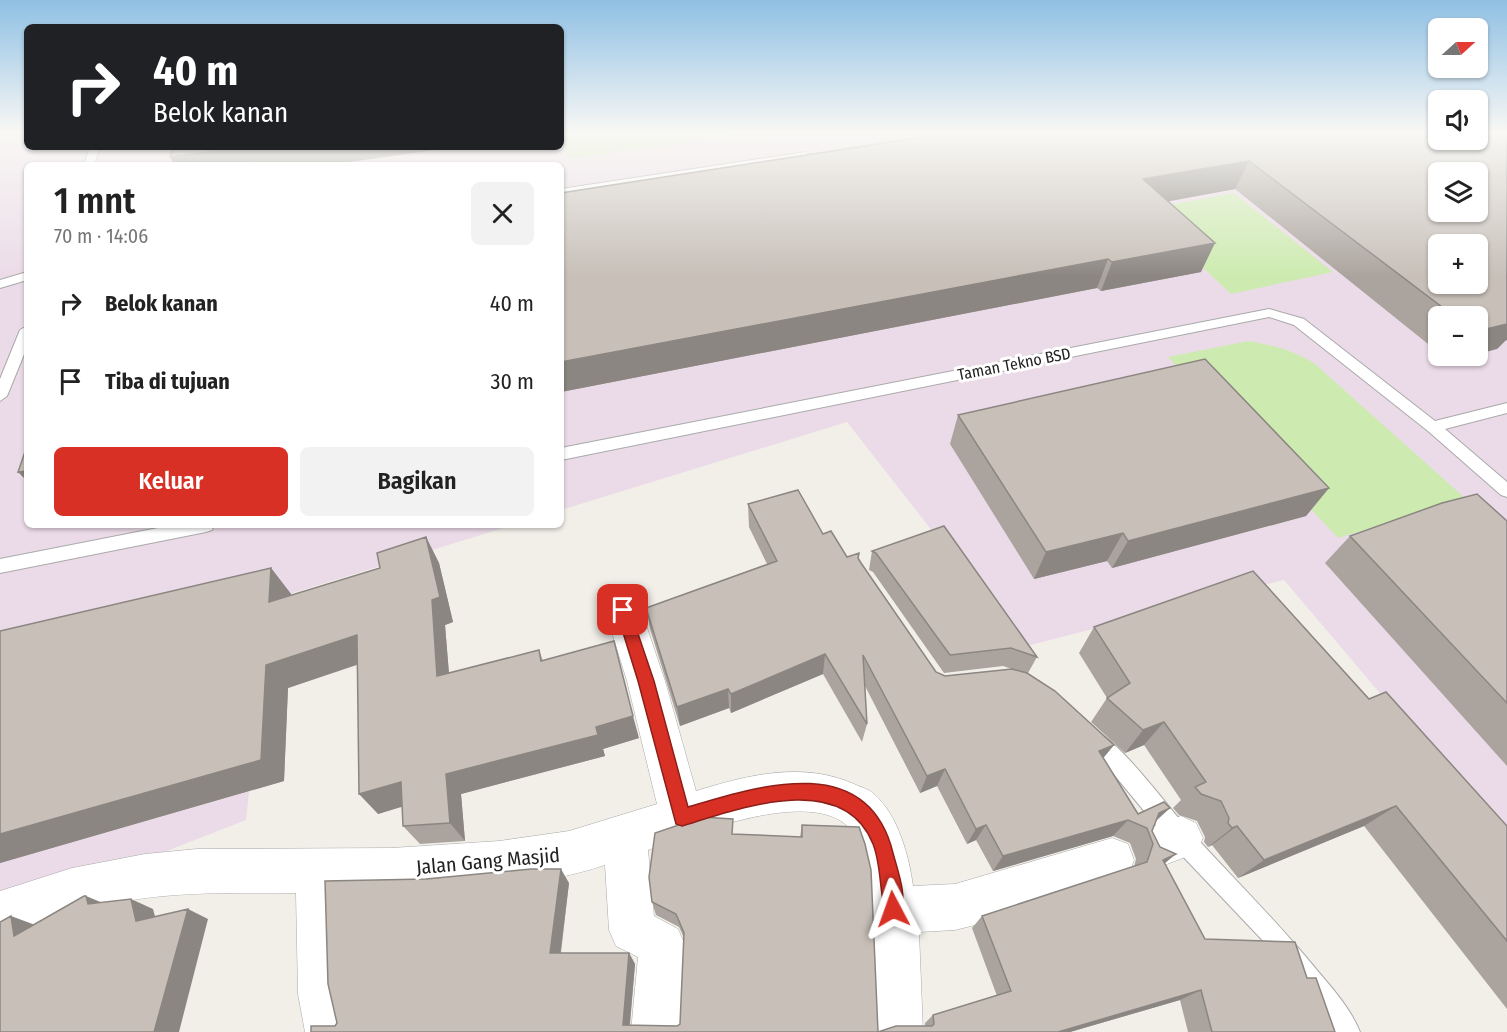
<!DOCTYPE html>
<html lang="id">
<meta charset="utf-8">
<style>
:root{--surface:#fff;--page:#f2f2f2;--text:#222;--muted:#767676;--accent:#d93025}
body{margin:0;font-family:"Fira Sans Condensed",sans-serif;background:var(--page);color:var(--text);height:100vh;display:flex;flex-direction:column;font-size:22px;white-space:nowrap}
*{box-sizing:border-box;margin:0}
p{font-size:20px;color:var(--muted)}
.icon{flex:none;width:33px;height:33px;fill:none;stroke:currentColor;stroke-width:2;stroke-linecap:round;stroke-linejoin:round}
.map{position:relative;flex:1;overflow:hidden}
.details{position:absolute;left:24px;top:162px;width:540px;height:366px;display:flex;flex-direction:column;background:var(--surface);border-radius:9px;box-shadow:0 2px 4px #0004}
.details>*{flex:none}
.guide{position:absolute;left:24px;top:24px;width:540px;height:126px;border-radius:9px;box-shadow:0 2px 4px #0004;background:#202124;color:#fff;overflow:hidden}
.needle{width:39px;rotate:69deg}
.buttons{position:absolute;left:1428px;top:18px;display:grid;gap:12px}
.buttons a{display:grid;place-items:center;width:60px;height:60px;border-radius:9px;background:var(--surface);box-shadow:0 2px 4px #0004;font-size:30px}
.pin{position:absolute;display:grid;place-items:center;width:51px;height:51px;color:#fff;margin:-26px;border-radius:12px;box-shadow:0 3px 9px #0006}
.me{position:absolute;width:66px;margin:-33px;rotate:356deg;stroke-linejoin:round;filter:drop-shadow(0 0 4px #0008)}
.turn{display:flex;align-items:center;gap:21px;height:126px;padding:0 30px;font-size:27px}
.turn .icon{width:78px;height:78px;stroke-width:2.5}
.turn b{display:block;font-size:42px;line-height:51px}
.round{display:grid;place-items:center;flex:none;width:63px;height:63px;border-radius:9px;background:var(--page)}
.summary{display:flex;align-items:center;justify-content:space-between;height:102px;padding:0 30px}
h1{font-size:36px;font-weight:600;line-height:45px}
.primary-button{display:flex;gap:12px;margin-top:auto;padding:12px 30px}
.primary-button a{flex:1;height:69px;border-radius:9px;background:var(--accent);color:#fff;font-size:24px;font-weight:600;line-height:69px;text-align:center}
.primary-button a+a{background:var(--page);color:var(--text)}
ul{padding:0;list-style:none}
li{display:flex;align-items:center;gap:18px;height:78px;padding:0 30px}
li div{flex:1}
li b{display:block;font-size:22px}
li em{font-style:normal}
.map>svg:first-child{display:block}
.industrial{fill:#ebdbe8;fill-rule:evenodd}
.grass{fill:#cdebb0}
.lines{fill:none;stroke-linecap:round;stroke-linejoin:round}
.service-casing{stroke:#a9a9a9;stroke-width:2}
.minor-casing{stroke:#a9a9a9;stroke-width:1}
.service{fill:#fff;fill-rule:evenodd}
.minor{fill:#fff;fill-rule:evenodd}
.wall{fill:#aba49e}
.shaded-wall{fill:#8b8681}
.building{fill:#c7bfb8;stroke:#8b8681;stroke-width:1.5;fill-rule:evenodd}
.route{fill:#d93025;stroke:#8d1f18;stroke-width:1.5}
.labels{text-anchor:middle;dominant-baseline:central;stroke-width:6;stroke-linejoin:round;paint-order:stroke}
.street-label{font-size:16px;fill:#222;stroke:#fff}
.near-street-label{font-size:20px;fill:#222;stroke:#fff}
</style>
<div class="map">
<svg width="1507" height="1032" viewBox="0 0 1507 1032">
<rect width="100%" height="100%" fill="#f2efe9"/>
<path class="industrial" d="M0,132H27V147H561V132H1438V140H1478L1507,132V843L1284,580L1023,647L847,422L561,510V165H27V525H513L270,600L246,820L0,916ZM1438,172H1478V212H1438ZM1438,244H1478V284H1438ZM1438,316H1478V356H1438Z"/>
<path class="grass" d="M561,132H754L568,159L561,140Z
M1234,193L1333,272L1231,294L1142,210Z
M1248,341C1273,345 1292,350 1314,363L1466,499L1338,538L1168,357Z"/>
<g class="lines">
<defs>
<path id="service" d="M90,147H100L94,165H84Z
M806,152L811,155L810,157L561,195V189Z
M27,272V280L0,288V280Z
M1269,309L1304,319L1435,421L1507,403V413L1445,429L1507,482V497L1501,495L1428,431L1294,325L1269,317L561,460V448Z
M27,326V347L7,396L0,401V379L20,330Z
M173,525H214L212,530L206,532L0,573V559Z
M1093,730C1120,740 1168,808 1190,831C1232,877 1276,920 1316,969C1332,988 1351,1009 1360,1032H1333L1267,945L1173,846L1107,766L1086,746L1083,739L1086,732Z"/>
<path id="minor" d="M623,595L636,599L641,610L665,681L696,791C748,775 802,761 854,784C860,787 869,789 874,794C898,815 909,856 913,886L955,884L1112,838L1128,844L1134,860L1128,876L991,921L955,930L919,932L923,1032H873C873,987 881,846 841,821C797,793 693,834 648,850L654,916L678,929L685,945L681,1032H631L638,957L616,946L609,930L605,865C524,892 426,892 341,893L346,994L355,1032H305L298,994L296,893C252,893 208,892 164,896C107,901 53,917 0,937V891L72,868L145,854L197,849L392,848L499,841L569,831L657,804L627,681L605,610L610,599Z
M1181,816L1196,823L1203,838L1196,853L1159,867L1144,860L1137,845L1144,830Z"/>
</defs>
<use href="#service" class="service-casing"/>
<use href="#minor" class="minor-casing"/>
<use href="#service" class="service"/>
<use href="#minor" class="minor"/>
</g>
<path class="wall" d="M1438,132L1505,341L1497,349L1478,316H1438V352L1235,189L1168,201L1201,272L1101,291L1097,288L561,392V193Z
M1443,356H1471L1450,361Z
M958,415L1329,488L1306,516L1112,568L1107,561L1034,579L950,444Z
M748,504L823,534L847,557L858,558L936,672L945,676L1012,669L1003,666L944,673L873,572L869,570L872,551L944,526L1037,657L1028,673L1114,745L1103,758L1138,814L1170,808L1155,822L1152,831L1164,864L1205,939L1307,978L1335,1032H1188L1180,1000L1070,1032H311L335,1026L569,883L561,953H629L635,964L630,1025L677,1026L680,1024L684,938L679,927L656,915L652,902L733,834L800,837L802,825L878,1032L925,1026V1023L933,1015L997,996L972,928L982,916L1134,867L1136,859L1130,843L1113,836L993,871L976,840L967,844L937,786L920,793L865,686L867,724L862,742L823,674L731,713L729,708L680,726L650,629L646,608L767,564L749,527Z
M1507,521V766L1325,563L1350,536Z
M426,537L439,563L453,622L445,625L449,673L539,650L543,661L639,738L603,749L605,756L461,794L465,841L420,844L403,826L402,806L378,814L357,665L288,688L284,781L0,863V631L271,568L291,594V596L380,568Z
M1094,627L1369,699L1507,826V1009L1364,826L1238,878L1212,845L1208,847L1204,842L1205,837L1197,821L1179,815L1173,808L1181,800L1144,745L1125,753L1091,722L1107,698L1079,653Z"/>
<path class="shaded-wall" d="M245,147H456L328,165H174L170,157Z
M1249,161L1235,189L1133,208L1143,179Z
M1215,243L1201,272L1101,291L1112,262Z
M1108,259L1097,288L561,392V362Z
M1507,324V340L1505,341L1497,349L1478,354V331Z
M1454,356H1471L1450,361Z
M27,471V481L18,472Z
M1329,488L1306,516L1112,568L1128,541Z
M1123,533L1107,561L1034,579L1046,552Z
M426,537L439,563L453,622L445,625L451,699L437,676Z
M271,568L291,594L290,627L269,602Z
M357,635L373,659L288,688L284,781L0,863V834L266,665Z
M825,654L823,674L731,713V694Z
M728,689L729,708L680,726L677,707Z
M633,716L639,738L603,749L605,756L461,794L465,841L450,823L446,774Z
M1164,722L1144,745L1125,753L1143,730Z
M1114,745L1100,762L1099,751Z
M945,769L937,786L920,793L927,776Z
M401,782L418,802L378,814L359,794Z
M1396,806L1364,826L1238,878L1264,860Z
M1170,808L1152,824L1159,813Z
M1128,820L1113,836L993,871L1003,856Z
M986,825L976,840L967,844L976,829Z
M1237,826L1212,845L1208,847L1232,828Z
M1176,854L1158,869L1163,860Z
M561,869L569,883L559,964L550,953Z
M86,896L110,906L88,904Z
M131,899L153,909L159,931L136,921Z
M188,909L208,919L179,1032H154Z
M11,916L38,926L14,936Z
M629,953L635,964L629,1032L623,1025Z
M1201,990L1180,1000L1070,1032H1058Z"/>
<path class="building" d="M955,132H1438V140H1478V132H1507V324L1478,331V316H1454L1249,161L1143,179L1215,243L1112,262L1108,259L561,362V193ZM1438,172H1478V212H1438ZM1438,244H1478V284H1438Z
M173,147H245L170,157Z
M1205,359L1329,488L1128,541L1123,533L1046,552L958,415Z
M27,446V471L18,472Z
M798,490L823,534L831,531L847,557L859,553L858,558L861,563L936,672L945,676L1012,669L1027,673L1055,691L1114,745L1099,751L1138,814L1164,802L1170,808L1159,813L1152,831L1160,847L1176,854L1163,860L1205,939L1295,942L1307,978H1316L1335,1032H1212L1201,990L1058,1032H311V1026H335L337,1023L328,984L325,881L426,879L531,869H561L550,953H629L623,1025L677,1026L680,1024L684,933L676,914L652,902L649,877L655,833L702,817L733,819L732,834L802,837V825L859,827L865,844L871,870L878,1032L896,1026H932L934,1024L933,1015L1011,991L982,916L1147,862L1153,844L1147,828L1128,820L1003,856L986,825L976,829L945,769L927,776L863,655L867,724L825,654L731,694L728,689L677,707L646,608L777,561L748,504Z
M1477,494L1507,521V703L1350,536L1442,503Z
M944,526L1037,657L1011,648L950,655L876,553L872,551Z
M426,537L440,597L432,600L437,676L539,650L541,661L614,641L633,716L596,727L598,735L446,774L450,823L403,826L401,782L359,794L357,635L266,665L261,760L0,834V631L271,568L269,602L380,568L377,553Z
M1253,571L1369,699L1386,692L1507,826V941L1396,806L1264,860L1237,826L1232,828L1228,823L1229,818L1221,801L1201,794L1195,787L1206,782L1164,722L1143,730L1107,698L1130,683L1094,627Z
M84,896H86L88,904L131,899L136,921L188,909L154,1032H0V922L11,916L14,936Z"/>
<linearGradient id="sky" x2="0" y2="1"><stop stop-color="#8fc0e4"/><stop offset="0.48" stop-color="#f9f8f5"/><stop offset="1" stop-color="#f9f8f5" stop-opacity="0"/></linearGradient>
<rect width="1507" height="277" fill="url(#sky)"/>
<path class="route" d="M623,604L628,606L630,610L654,681L688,807C761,785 868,751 893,853C898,872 908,898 900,916L893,919L887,916C879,897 882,866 873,844C843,769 738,809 682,826L676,824L638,681L616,610L618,606Z"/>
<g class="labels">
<g class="street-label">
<text transform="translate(1014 364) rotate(-11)">Taman Tekno BSD</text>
</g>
<g class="near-street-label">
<text transform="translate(488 861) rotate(-5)">Jalan Gang Masjid</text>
</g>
</g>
</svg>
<div class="buttons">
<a><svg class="needle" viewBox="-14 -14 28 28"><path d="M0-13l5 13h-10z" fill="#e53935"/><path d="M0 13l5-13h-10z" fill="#767676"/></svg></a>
<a><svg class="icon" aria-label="sound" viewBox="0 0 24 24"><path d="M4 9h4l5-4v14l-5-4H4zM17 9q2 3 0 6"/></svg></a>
<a><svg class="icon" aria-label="layers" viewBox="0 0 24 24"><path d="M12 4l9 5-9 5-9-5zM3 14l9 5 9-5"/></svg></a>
<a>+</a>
<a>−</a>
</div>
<div class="pin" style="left:623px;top:610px;background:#d93025"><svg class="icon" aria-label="arrive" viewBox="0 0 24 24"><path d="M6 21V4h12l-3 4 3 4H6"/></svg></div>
<svg class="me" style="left:893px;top:909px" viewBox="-20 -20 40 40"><path d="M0-17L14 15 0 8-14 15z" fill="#d93025" stroke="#fff" stroke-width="4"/></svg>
<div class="guide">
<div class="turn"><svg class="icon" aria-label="right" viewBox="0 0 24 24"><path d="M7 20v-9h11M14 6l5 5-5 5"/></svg><div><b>40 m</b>Belok kanan</div></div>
</div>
<section class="details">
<div class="summary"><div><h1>1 mnt</h1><p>70 m · 14:06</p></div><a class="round"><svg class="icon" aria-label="close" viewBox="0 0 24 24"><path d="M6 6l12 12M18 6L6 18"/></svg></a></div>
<ul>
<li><svg class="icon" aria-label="right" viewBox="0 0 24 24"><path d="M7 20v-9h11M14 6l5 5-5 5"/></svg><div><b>Belok kanan</b></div><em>40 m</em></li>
<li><svg class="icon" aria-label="arrive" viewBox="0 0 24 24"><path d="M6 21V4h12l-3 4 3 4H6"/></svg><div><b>Tiba di tujuan</b></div><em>30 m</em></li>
</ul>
<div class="primary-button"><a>Keluar</a><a>Bagikan</a></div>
</section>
</div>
